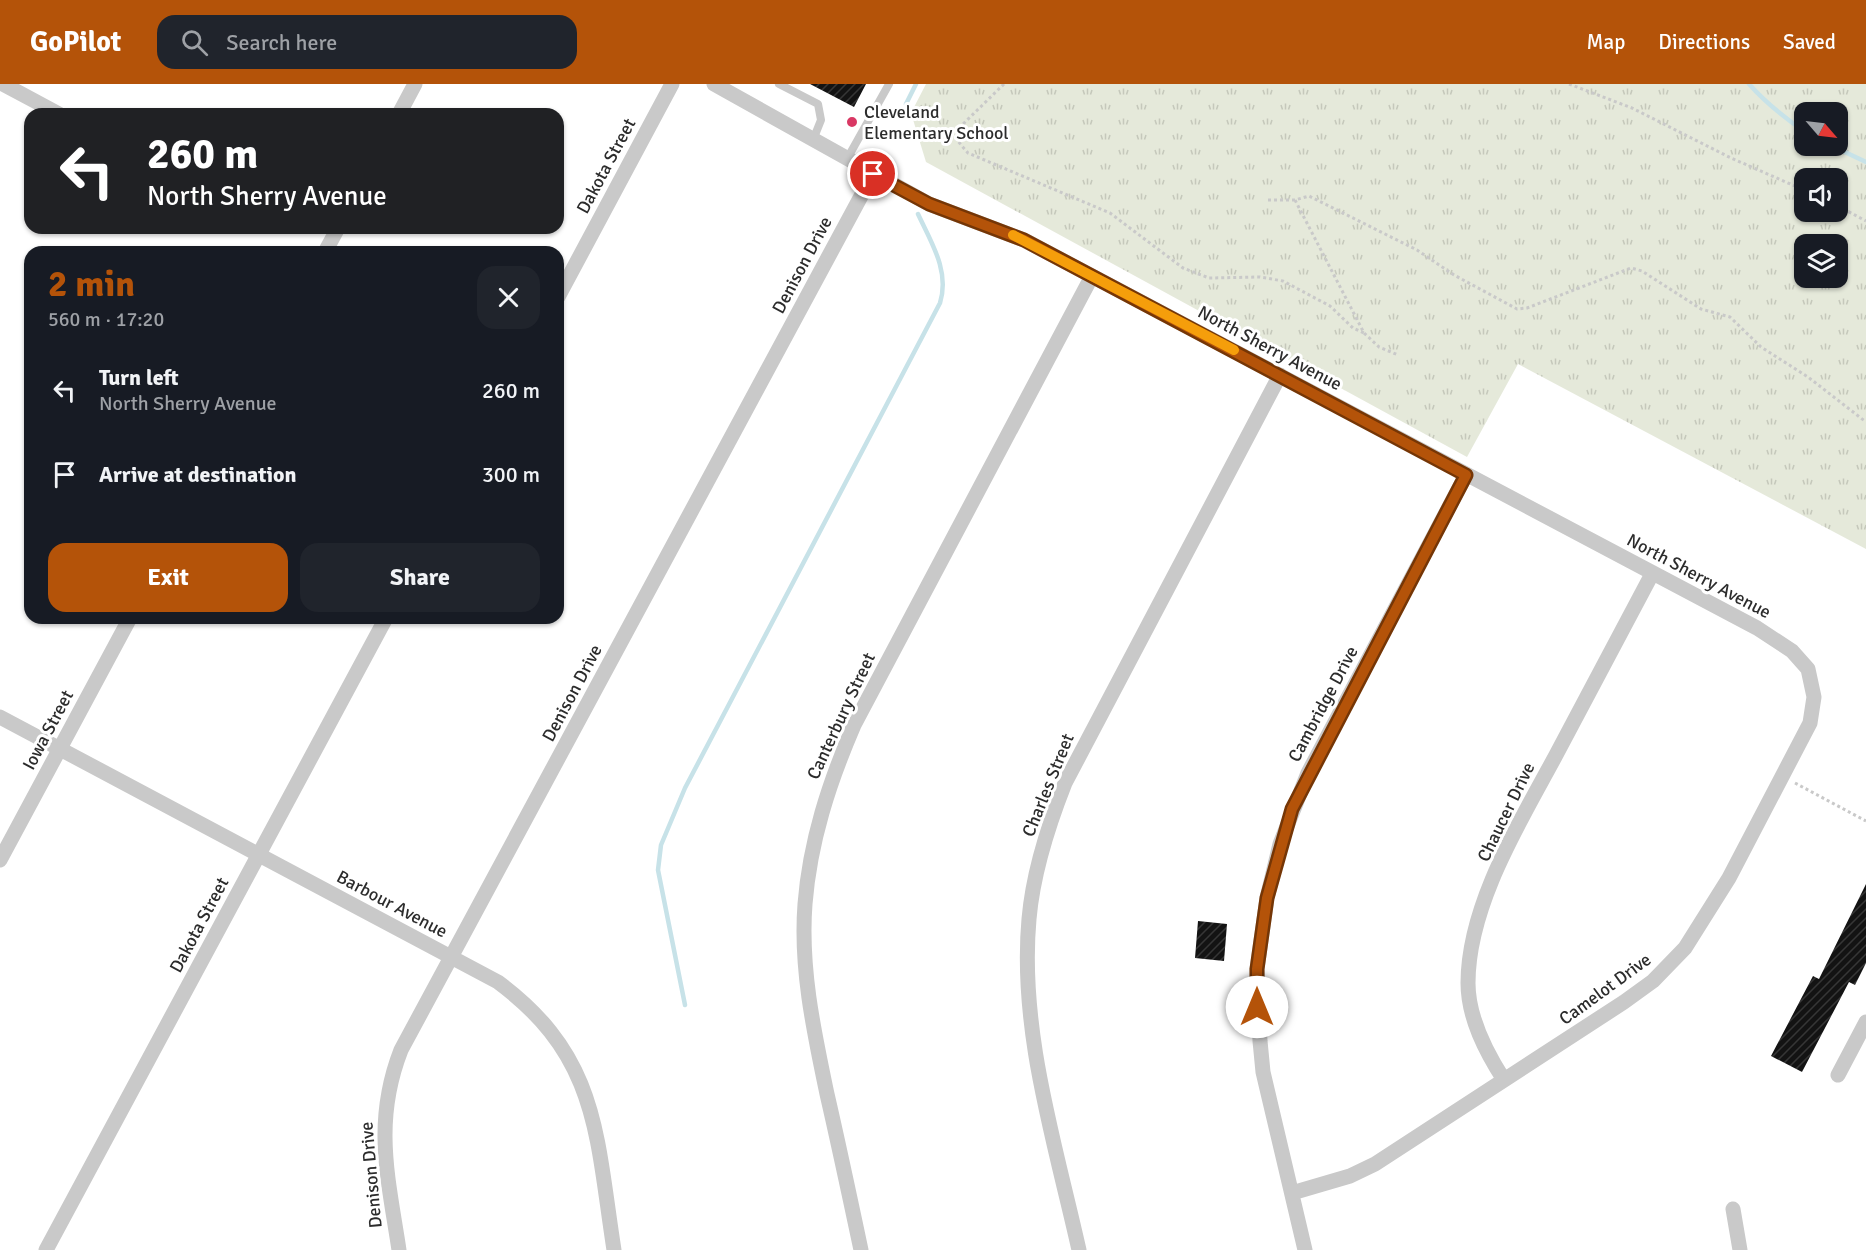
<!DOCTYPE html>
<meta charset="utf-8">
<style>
:root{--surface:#171b24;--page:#20242c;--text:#f1f3f6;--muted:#9ea1a6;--accent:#b45309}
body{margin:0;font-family:Signika,sans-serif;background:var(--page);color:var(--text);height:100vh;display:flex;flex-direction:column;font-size:22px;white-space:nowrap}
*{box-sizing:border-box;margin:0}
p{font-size:20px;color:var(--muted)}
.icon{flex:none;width:33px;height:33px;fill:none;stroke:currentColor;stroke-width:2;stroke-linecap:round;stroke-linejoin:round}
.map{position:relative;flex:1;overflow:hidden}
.details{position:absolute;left:24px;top:162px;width:540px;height:378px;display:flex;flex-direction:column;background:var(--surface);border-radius:18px;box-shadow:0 2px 4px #0004}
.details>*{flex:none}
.top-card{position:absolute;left:24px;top:24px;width:540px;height:126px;border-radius:18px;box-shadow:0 2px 4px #0004;background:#202124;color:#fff;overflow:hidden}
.needle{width:39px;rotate:118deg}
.tools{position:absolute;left:1794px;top:18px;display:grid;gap:12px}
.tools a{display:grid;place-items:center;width:54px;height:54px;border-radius:12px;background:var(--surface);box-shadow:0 2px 4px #0004;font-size:30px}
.pin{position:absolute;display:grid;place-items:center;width:51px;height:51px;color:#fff;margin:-26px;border:3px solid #fff;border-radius:50%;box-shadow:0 2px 6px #0007}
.me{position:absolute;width:66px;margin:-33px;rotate:0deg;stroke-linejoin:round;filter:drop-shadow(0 0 4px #0008)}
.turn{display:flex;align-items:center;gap:21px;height:126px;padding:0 24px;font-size:27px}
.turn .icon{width:78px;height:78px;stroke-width:2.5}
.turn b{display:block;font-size:42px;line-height:51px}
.round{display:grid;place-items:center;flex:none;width:63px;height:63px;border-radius:18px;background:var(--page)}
.overview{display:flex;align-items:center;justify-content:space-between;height:102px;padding:0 24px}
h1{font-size:36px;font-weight:700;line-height:45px;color:var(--accent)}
.primary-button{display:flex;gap:12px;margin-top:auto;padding:12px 24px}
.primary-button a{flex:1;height:69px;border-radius:18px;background:var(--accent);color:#fff;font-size:24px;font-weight:700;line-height:69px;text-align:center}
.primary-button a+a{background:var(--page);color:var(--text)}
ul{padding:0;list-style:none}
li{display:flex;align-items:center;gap:18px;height:84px;padding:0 24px}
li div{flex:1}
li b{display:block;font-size:22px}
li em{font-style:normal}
header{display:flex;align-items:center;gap:36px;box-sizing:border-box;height:84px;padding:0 30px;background:var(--accent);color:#fff}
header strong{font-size:28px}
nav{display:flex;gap:33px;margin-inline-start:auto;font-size:21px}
.search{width:420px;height:54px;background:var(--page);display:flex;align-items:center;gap:15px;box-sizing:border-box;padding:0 21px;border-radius:18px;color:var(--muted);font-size:22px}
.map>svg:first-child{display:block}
.grass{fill:url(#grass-tufts);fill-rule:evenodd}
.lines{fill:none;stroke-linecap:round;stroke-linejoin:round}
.stream{stroke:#c7e2e8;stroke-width:4.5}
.building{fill:url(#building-hatch)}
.path{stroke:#c9c9c9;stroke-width:3;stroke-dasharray:3 3;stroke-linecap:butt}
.service{stroke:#c9c9c9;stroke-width:8}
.minor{stroke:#c9c9c9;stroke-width:15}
.route-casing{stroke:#753606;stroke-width:15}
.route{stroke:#b45309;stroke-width:10}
.slow{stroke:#f59e0b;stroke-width:10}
.poi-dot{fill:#d93864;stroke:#fff;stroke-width:2}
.labels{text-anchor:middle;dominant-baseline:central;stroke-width:6;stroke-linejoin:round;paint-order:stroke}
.poi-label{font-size:18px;fill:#2c2c2c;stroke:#fff;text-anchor:start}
.street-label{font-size:18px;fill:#2c2c2c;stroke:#fff}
</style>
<header>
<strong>GoPilot</strong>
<div class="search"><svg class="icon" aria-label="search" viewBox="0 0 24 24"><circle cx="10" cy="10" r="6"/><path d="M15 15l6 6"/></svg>Search here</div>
<nav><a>Map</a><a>Directions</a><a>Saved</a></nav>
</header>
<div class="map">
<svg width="1866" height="1166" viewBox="0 0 1866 1166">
<defs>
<pattern id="grass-tufts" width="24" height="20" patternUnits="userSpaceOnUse" patternTransform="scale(1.5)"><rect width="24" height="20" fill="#e5e9da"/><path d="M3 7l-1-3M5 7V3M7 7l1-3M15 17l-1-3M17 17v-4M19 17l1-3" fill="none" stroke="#c5c8bb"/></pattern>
<pattern id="building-hatch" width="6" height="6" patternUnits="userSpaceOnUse" patternTransform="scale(1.5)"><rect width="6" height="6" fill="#131313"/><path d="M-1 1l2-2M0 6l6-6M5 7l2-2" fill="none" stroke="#363636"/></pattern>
</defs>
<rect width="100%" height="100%" fill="#fff"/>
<path class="grass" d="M926,0H1866V465L1518,280L1467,373L926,78L911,29ZM1804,28H1838V62H1804ZM1804,94H1838V128H1804ZM1804,160H1838V194H1804Z"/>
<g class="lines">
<path class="stream" d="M1749,0C1765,18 1785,34 1804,47
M906,20L916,0
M1832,62L1866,78
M685,921L658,786L661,761L685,704L940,219C950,187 931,158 918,130"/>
</g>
<path class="building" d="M810,0H866L854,23Z
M1866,800V879L1855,901L1849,898L1802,988L1771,972L1813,892L1819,895Z
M1198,837L1227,840L1224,877L1195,874Z"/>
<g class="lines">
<path class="path" d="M1004,0L962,41L956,55L968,69L1110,129L1183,184L1209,194L1260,193L1283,197L1330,222L1353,244L1364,249
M1569,0L1632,24L1731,74L1804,106
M1268,116H1295L1309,112L1417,166L1454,191L1517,225L1527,224L1631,184L1642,187L1701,225L1730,233L1761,263L1808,293L1866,338
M1295,116L1364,249L1379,263L1398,271
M1838,122L1866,137
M1795,699L1866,737"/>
<path class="service" d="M779,0L818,20L821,36L813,56
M847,75L889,0"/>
<path class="minor" d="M3,0L59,30
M714,0L929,120L1024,156L1757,544L1792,567L1808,585L1814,613L1810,639L1729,794L1685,864L1653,897L1624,918L1375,1080L1350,1092L1292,1109
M399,30L415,0
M325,168L338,144
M558,213L672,0
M0,633L498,898C599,973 596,1051 614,1166
M0,776L130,534
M1838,991L1866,938
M1504,996C1486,968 1468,934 1468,899C1468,821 1520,738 1556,671C1588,611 1620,550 1652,490
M1733,1125L1740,1166
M46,1166L386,534
M399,1166C388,1093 373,1038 401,966L873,90
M861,1166C850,1114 839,1062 827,1010C814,948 800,884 805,820C810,757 829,699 854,641L1092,192
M1079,1166C1055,1058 1019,946 1029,835C1033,788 1048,742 1065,699L1280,291
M1305,1166L1263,988L1260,957L1257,885L1267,814L1280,760L1308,689L1466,391"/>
</g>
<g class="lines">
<defs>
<path id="route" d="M873,90L929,120L1024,156L1466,391L1292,725L1267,814L1257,885V923"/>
</defs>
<use href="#route" class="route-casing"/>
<use href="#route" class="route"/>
<path class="slow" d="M1013,151L1234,266"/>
</g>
<circle class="poi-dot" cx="852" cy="38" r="6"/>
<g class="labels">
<g class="poi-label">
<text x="864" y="28">Cleveland<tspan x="864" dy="21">Elementary School</tspan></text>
</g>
<g class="street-label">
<text transform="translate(606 82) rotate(-62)">Dakota Street</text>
<text transform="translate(802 181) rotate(-62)">Denison Drive</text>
<text transform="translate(1270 264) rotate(28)">North Sherry Avenue</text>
<text transform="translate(1699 492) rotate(28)">North Sherry Avenue</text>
<text transform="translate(572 609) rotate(-62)">Denison Drive</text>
<text transform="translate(1323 620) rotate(-62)">Cambridge Drive</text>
<text transform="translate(841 632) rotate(-65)">Canterbury Street</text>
<text transform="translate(48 646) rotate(-62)">Iowa Street</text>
<text transform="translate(1048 701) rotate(-68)">Charles Street</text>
<text transform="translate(1506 728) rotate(-64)">Chaucer Drive</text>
<text transform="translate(392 820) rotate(28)">Barbour Avenue</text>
<text transform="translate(199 841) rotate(-62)">Dakota Street</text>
<text transform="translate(1605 905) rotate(-36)">Camelot Drive</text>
<text transform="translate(371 1091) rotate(-95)">Denison Drive</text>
</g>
</g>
</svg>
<div class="tools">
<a><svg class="needle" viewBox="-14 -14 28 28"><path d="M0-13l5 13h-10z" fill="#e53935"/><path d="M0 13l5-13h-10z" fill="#9ea1a6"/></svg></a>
<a><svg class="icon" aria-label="sound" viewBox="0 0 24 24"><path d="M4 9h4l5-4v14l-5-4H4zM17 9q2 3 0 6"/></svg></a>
<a><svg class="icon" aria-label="layers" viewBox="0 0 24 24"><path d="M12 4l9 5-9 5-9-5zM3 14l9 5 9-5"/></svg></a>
</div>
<div class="pin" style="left:873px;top:90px;background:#d93025"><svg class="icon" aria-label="arrive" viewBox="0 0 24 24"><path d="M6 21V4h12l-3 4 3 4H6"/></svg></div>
<svg class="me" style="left:1257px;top:923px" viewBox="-20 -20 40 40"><circle r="19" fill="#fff"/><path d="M0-13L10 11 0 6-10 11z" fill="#b45309"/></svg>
<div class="top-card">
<div class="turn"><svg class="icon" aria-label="left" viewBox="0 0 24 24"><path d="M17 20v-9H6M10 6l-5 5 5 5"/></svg><div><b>260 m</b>North Sherry Avenue</div></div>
</div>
<section class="details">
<div class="overview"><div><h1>2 min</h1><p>560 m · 17:20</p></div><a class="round"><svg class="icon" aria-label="close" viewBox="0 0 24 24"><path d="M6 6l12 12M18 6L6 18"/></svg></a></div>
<ul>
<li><svg class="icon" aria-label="left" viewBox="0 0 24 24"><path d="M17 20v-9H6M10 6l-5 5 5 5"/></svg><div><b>Turn left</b><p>North Sherry Avenue</p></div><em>260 m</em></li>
<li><svg class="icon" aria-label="arrive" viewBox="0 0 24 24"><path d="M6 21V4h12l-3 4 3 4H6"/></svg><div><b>Arrive at destination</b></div><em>300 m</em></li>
</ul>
<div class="primary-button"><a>Exit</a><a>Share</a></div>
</section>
</div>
